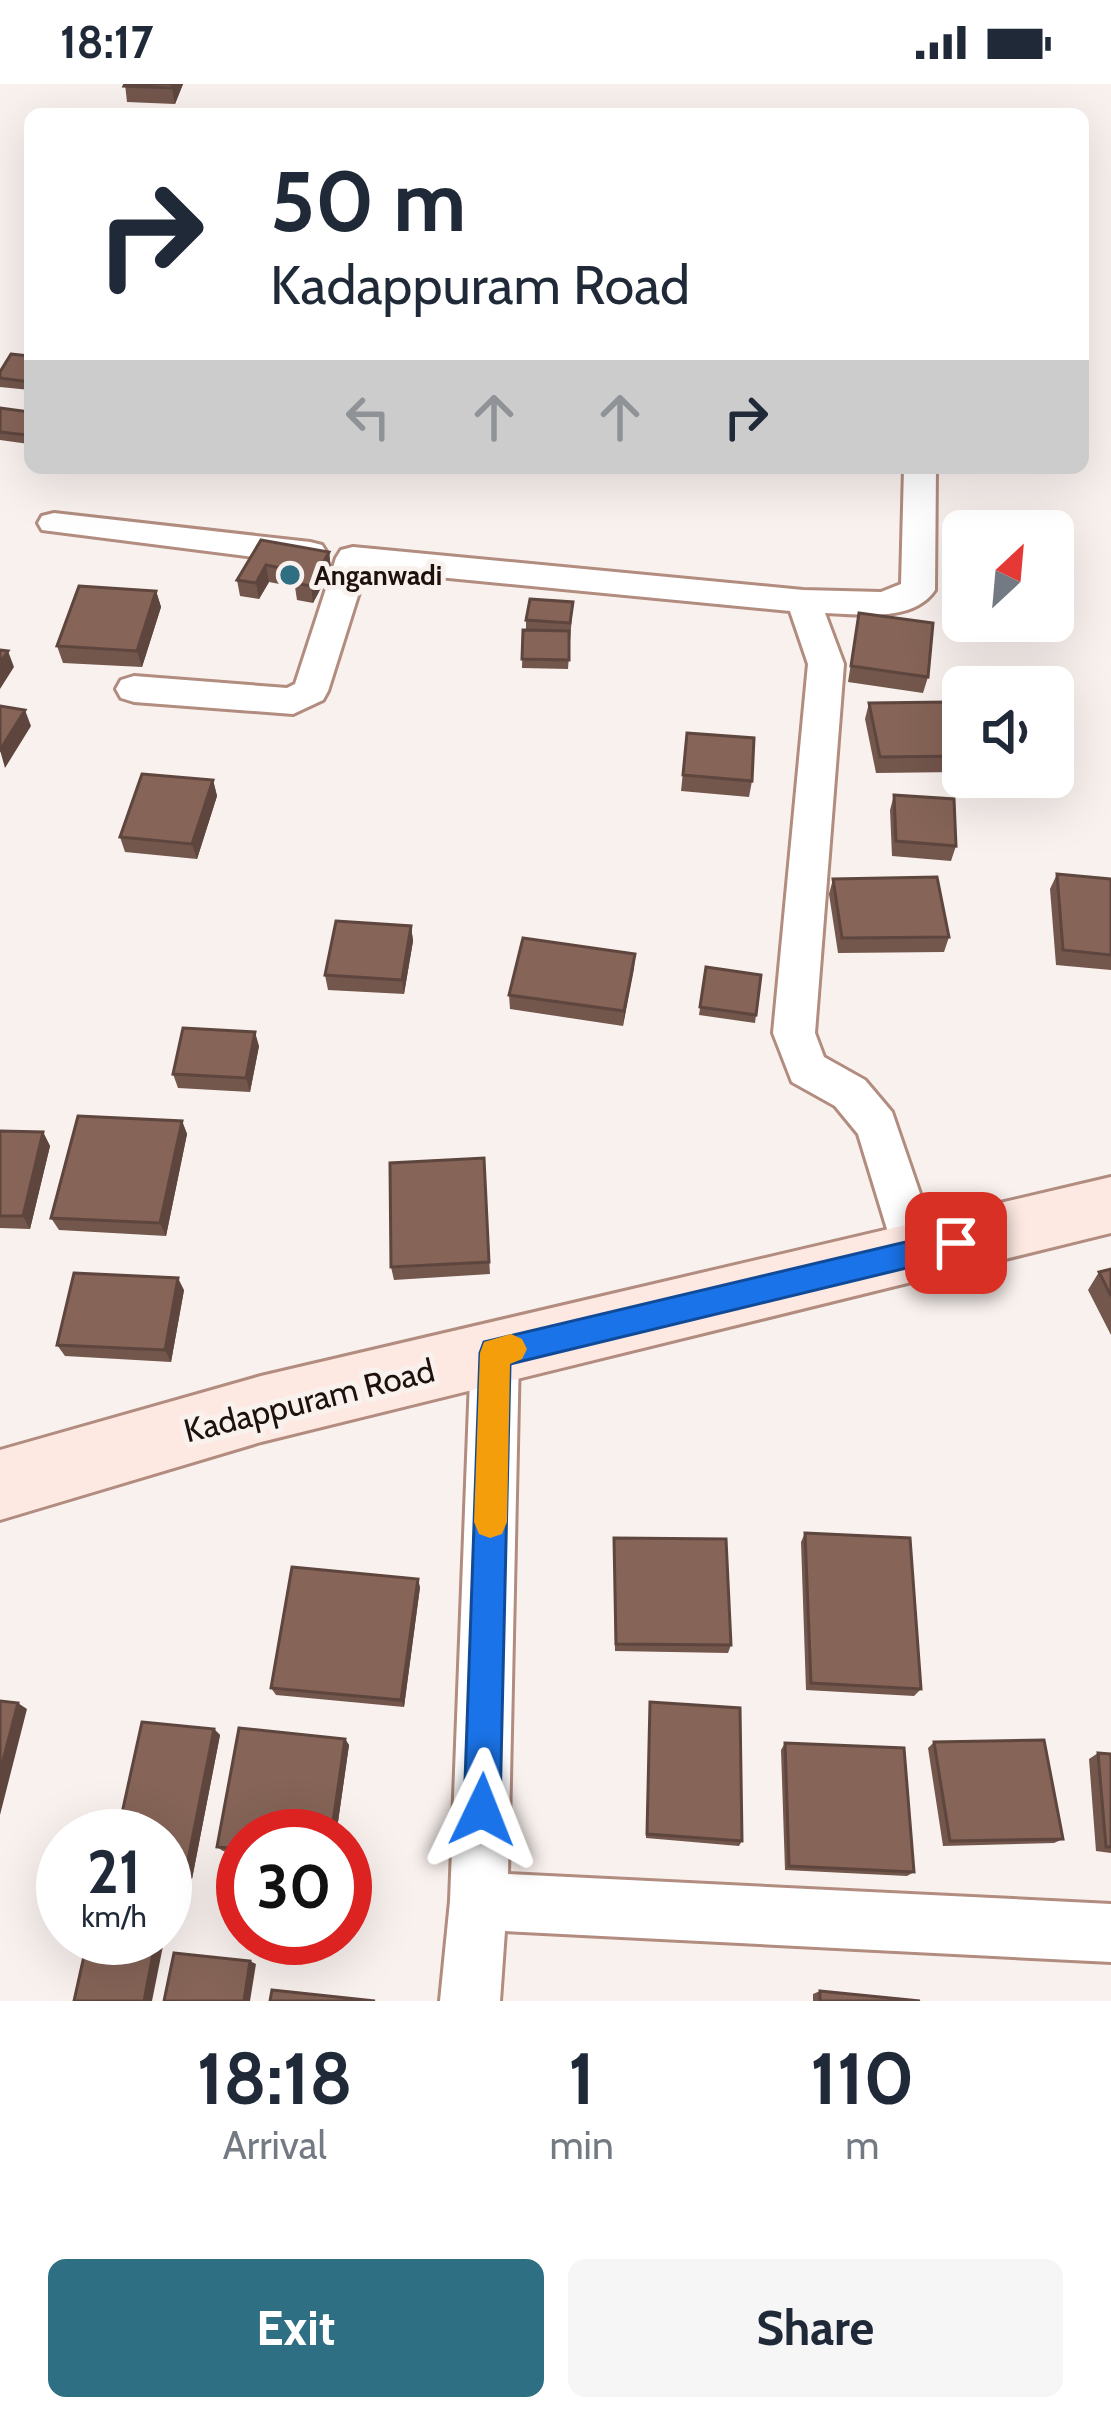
<!DOCTYPE html>
<style>
:root{--surface:#fff;--page:#f6f6f7;--text:#1f2937;--muted:#747a83;--accent:#2e6f83}
body{margin:0;font-family:Cabin,sans-serif;background:var(--page);color:var(--text);height:100vh;display:flex;flex-direction:column;font-size:45px;white-space:nowrap}
*{box-sizing:border-box;margin:0}
p{font-size:39px;color:var(--muted)}
.icon{flex:none;width:66px;height:66px;fill:none;stroke:currentColor;stroke-width:2;stroke-linecap:round;stroke-linejoin:round}
.map{position:relative;height:1917px;overflow:hidden}
.side{display:flex;flex-direction:column;background:var(--surface);flex:1}
.side>*{flex:none}
.top-card{position:absolute;left:24px;top:24px;width:1065px;height:366px;border-radius:18px;box-shadow:0 12px 48px #0002;background:#fff;color:var(--text);overflow:hidden}
.needle{width:78px;rotate:26deg}
.tools{position:absolute;left:942px;top:426px;display:grid;gap:24px}
.tools a{display:grid;place-items:center;width:132px;height:132px;border-radius:18px;background:var(--surface);box-shadow:0 12px 48px #0002;font-size:60px}
.speed{position:absolute;left:36px;top:1725px;display:flex;gap:24px;font-size:60px;font-weight:700;text-align:center}
.speed>*{display:grid;place-content:center;width:156px;height:156px;border-radius:50%;background:var(--surface);box-shadow:0 12px 48px #0002;line-height:1}
.speed small{font-size:30px;font-weight:400}
.speed .limit{border:18px solid #d22;background:#fff;color:#111}
.pin{position:absolute;display:grid;place-items:center;width:102px;height:102px;color:#fff;margin:-51px;border-radius:24px;box-shadow:0 6px 18px #0006}
.me{position:absolute;width:132px;margin:-66px;rotate:2deg;stroke-linejoin:round;filter:drop-shadow(0 0 9px #0008)}
.turn{display:flex;align-items:center;gap:42px;height:252px;padding:0 48px;font-size:54px}
.turn .icon{width:156px;height:156px;stroke-width:2.5}
.turn b{display:block;font-size:84px;line-height:102px}
.lanes{display:flex;align-items:center;height:114px;padding:0 48px;background:#0003;justify-content:center;gap:60px;direction:ltr}
.lanes .off{opacity:.35}
.eta{display:flex;justify-content:space-evenly;align-items:center;height:204px;text-align:center}
.eta b{font-size:72px;font-weight:800;line-height:84px}
.button{display:flex;gap:24px;margin-top:auto;padding:24px 48px}
.button a{flex:1;height:138px;border-radius:18px;background:var(--accent);color:#fff;font-size:48px;font-weight:800;line-height:138px;text-align:center}
.button a+a{background:var(--page);color:var(--text)}
.status{display:flex;justify-content:space-between;align-items:center;height:84px;padding:0 60px;background:var(--surface);direction:ltr}
.status svg{height:33px;fill:currentColor}
.map>svg:first-child{display:block}
.lines{fill:none;stroke-linecap:round;stroke-linejoin:round}
.street-casing{stroke:#b18c7f;stroke-width:6}
.secondary-casing{stroke:#b18c7f;stroke-width:6}
.street{fill:#fff;fill-rule:evenodd}
.secondary{fill:#fde9e2;fill-rule:evenodd}
.wall{fill:#73564c}
.shaded-wall{fill:#5e463e}
.building{fill:#866458;stroke:#5e463e;stroke-width:3}
.route{fill:#1a73e8;stroke:#114b97;stroke-width:3}
.slow{fill:#f59e0b}
.poi-dot{fill:#2e6f83;stroke:#f9f1ee;stroke-width:4.5}
.labels{text-anchor:middle;dominant-baseline:central;stroke-width:10;stroke-linejoin:round;paint-order:stroke}
.far-poi-label{font-size:27px;font-weight:bold;fill:#1e110c;stroke:#f9f1ee;text-anchor:start}
.street-label{font-size:33px;fill:#1e110c;stroke:#f9f1ee}
</style>
<div class="status"><b>18:17</b><svg viewBox="0 0 49 12"><path d="M0 12V9h3v3zM5 12V6h3v6zM10 12V3h3v9zM15 12V0h3v12zM26 1h20v11H26zM47 4h2v5h-2z"/></svg></div>
<div class="map">
<svg width="1111" height="1917" viewBox="0 0 1111 1917">
<rect width="100%" height="100%" fill="#f9f1ee"/>
<g class="lines">
<defs>
<path id="street" d="M904,384H936L935,506C913,539 858,530 825,529L844,580L815,949L824,973L865,996L892,1028L940,1168L933,1183L917,1189L901,1183L894,1168L858,1050L835,1022L792,998L773,949L808,580L790,527L366,486L328,607L323,616L293,630L134,618L121,614L116,605L121,596L134,592L287,604L295,600L336,474L341,466L353,463L803,506L881,508L901,500Z
M54,429L310,458L322,461L327,469L322,477L310,480L42,446L38,439L42,432Z
M495,1247L512,1253L519,1269L508,1790L1111,1820V1878L505,1847L500,1917H440L450,1817L471,1269L478,1253Z"/>
<path id="secondary" d="M1111,1093V1149L261,1358L0,1436V1366L261,1292Z"/>
</defs>
<use href="#street" class="street-casing"/>
<use href="#secondary" class="secondary-casing"/>
<use href="#street" class="street"/>
<use href="#secondary" class="secondary"/>
</g>
<path class="wall" d="M125,0H183L175,20L127,18Z
M30,272V306L0,303V294Z
M0,324L30,328L29,360L0,356Z
M261,456L329,468L331,485L313,519L297,516L295,503L269,498L259,515L240,512L237,496Z
M156,507L161,523L142,583L63,579L57,562Z
M573,518L568,585L522,584L523,546H548L526,545V536Z
M859,529L928,593L923,609L848,598Z
M869,619L963,672L958,688L876,689L865,635Z
M687,649L752,697L749,713L681,707Z
M213,696L217,712L197,775L125,768L120,753Z
M894,711L956,762L951,777L892,772L890,726Z
M1057,790L1111,795V886L1056,881L1050,805Z
M833,795L949,853L944,868L838,869L829,810Z
M411,842L413,857L404,910L328,906L325,891Z
M635,870L623,942L510,925L509,911Z
M706,883L761,891L755,939L699,931Z
M259,962L250,1008L178,1004L173,990Z
M182,1037L187,1050L166,1152L59,1146L51,1134Z
M0,1047L43,1048L50,1062L30,1145L0,1144Z
M484,1074L490,1190L394,1196L391,1183Z
M1111,1185V1251L1088,1206L1099,1188Z
M184,1206L171,1278L65,1272L57,1261Z
M805,1449L921,1605L914,1612L806,1606L801,1458Z
M614,1454L731,1561L728,1569L615,1567Z
M420,1503L404,1623L276,1611L271,1604Z
M650,1618L742,1757L739,1762L646,1754Z
M214,1645L220,1651L192,1795L165,1792V1752Z
M345,1655L349,1661L336,1752H243V1769L223,1767L217,1763Z
M934,1658L1063,1755L1054,1759L943,1762L928,1664Z
M785,1659L914,1788L907,1792L785,1786L781,1666Z
M1098,1669L1111,1670V1769L1096,1767L1089,1675Z
M820,1907L920,1917H813V1910Z"/>
<path class="shaded-wall" d="M173,0H183L175,20L172,4Z
M329,468L331,485L313,519L311,502Z
M266,481L269,498L259,515L256,499Z
M156,507L161,523L142,583L137,567Z
M8,567L14,583L0,605V579Z
M25,626L31,642L5,684L0,666Z
M213,696L217,712L197,775L192,760Z
M411,842L413,857L404,910L402,896Z
M635,870L634,885L623,942L624,927Z
M255,948L259,962L250,1008L246,994Z
M182,1037L187,1050L166,1152L160,1139Z
M43,1048L50,1062L30,1145L23,1132Z
M178,1194L184,1206L171,1278L165,1266Z
M418,1495L420,1503L404,1623L401,1616Z
M18,1619L27,1625L0,1731V1688Z
M214,1645L220,1651L192,1795L185,1791Z
M345,1655L349,1661L336,1752H331Z
M155,1859L163,1862L152,1917H144Z
M250,1877L256,1880L250,1917H244Z"/>
<path class="building" d="M125,0H173L172,4L124,2Z
M11,270L30,272V298L0,294V288Z
M0,324L30,328V346L27,351L0,348Z
M261,456L329,468L311,502L294,499L301,488L266,481L256,499L237,496Z
M79,502L156,507L137,567L57,562Z
M530,515L573,518L570,539L526,536Z
M859,529L933,539L928,593L851,582Z
M523,546L569,547V576L522,575Z
M0,566L8,567L0,579Z
M949,618L963,672L880,673L869,619Z
M0,622L25,626L0,666Z
M687,649L754,654L752,697L683,691Z
M142,690L213,696L192,760L120,753Z
M894,711L954,715L956,762L896,757Z
M1057,790L1111,795V871L1063,866Z
M937,793L949,853L842,854L833,795Z
M336,837L411,842L402,896L325,891Z
M523,854L635,870L624,927L509,911Z
M706,883L761,891L756,931L700,923Z
M183,944L255,948L246,994L173,990Z
M78,1032L182,1037L160,1139L51,1134Z
M0,1047L43,1048L23,1132H0Z
M484,1074L489,1178L391,1183L390,1079Z
M1111,1185V1212L1099,1188Z
M74,1189L178,1194L165,1266L57,1261Z
M805,1449L910,1454L921,1605L811,1599Z
M614,1454L726,1455L731,1561L616,1560Z
M292,1483L418,1495L401,1616L271,1604Z
M0,1617L18,1619L0,1688Z
M650,1618L740,1624L742,1757L647,1750Z
M142,1638L214,1645L185,1791L165,1789V1752H117Z
M239,1644L345,1655L331,1752H243V1765L217,1763Z
M1044,1656L1063,1755L950,1757L934,1658Z
M785,1659L904,1664L914,1788L789,1782Z
M1098,1669L1111,1670V1763H1106Z
M88,1854H109L155,1859L144,1917H74Z
M174,1869L250,1877L244,1917H164Z
M272,1906L375,1917H270Z
M820,1907L920,1917H820Z"/>
<path class="route" d="M956,1146L966,1149L971,1159L966,1168L956,1172L510,1280L500,1726L495,1738L482,1744L469,1738L464,1726L480,1269L484,1258Z"/>
<path class="slow" d="M511,1250L522,1255L527,1265L522,1275L510,1280L507,1438L502,1450L490,1454L479,1450L474,1438L480,1269L484,1258Z"/>
<circle class="poi-dot" cx="290" cy="491" r="12"/>
<g class="labels">
<g class="far-poi-label">
<text x="314" y="491">Anganwadi</text>
</g>
<g class="street-label">
<text transform="translate(309 1316) rotate(-14)">Kadappuram Road</text>
</g>
</g>
</svg>
<div class="tools">
<a><svg class="needle" viewBox="-14 -14 28 28"><path d="M0-13l5 13h-10z" fill="#e53935"/><path d="M0 13l5-13h-10z" fill="#747a83"/></svg></a>
<a><svg class="icon" aria-label="sound" viewBox="0 0 24 24"><path d="M4 9h4l5-4v14l-5-4H4zM17 9q2 3 0 6"/></svg></a>
</div>
<div class="speed"><div>21<small>km/h</small></div><div class="limit">30</div></div>
<div class="pin" style="left:956px;top:1159px;background:#d93025"><svg class="icon" aria-label="arrive" viewBox="0 0 24 24"><path d="M6 21V4h12l-3 4 3 4H6"/></svg></div>
<svg class="me" style="left:482px;top:1726px" viewBox="-20 -20 40 40"><path d="M0-17L14 15 0 8-14 15z" fill="#1a73e8" stroke="#fff" stroke-width="4"/></svg>
<div class="top-card">
<div class="turn"><svg class="icon" aria-label="right" viewBox="0 0 24 24"><path d="M7 20v-9h11M14 6l5 5-5 5"/></svg><div><b>50 m</b>Kadappuram Road</div></div>
<div class="lanes"><svg class="icon off" aria-label="left" viewBox="0 0 24 24"><path d="M17 20v-9H6M10 6l-5 5 5 5"/></svg><svg class="icon off" aria-label="ahead" viewBox="0 0 24 24"><path d="M12 20V5M6 11l6-6 6 6"/></svg><svg class="icon off" aria-label="ahead" viewBox="0 0 24 24"><path d="M12 20V5M6 11l6-6 6 6"/></svg><svg class="icon" aria-label="right" viewBox="0 0 24 24"><path d="M7 20v-9h11M14 6l5 5-5 5"/></svg></div>
</div>
</div>
<section class="side">
<div class="eta">
<div><b>18:18</b><p>Arrival</p></div>
<div><b>1</b><p>min</p></div>
<div><b>110</b><p>m</p></div>
</div>
<div class="button"><a>Exit</a><a>Share</a></div>
</section>
